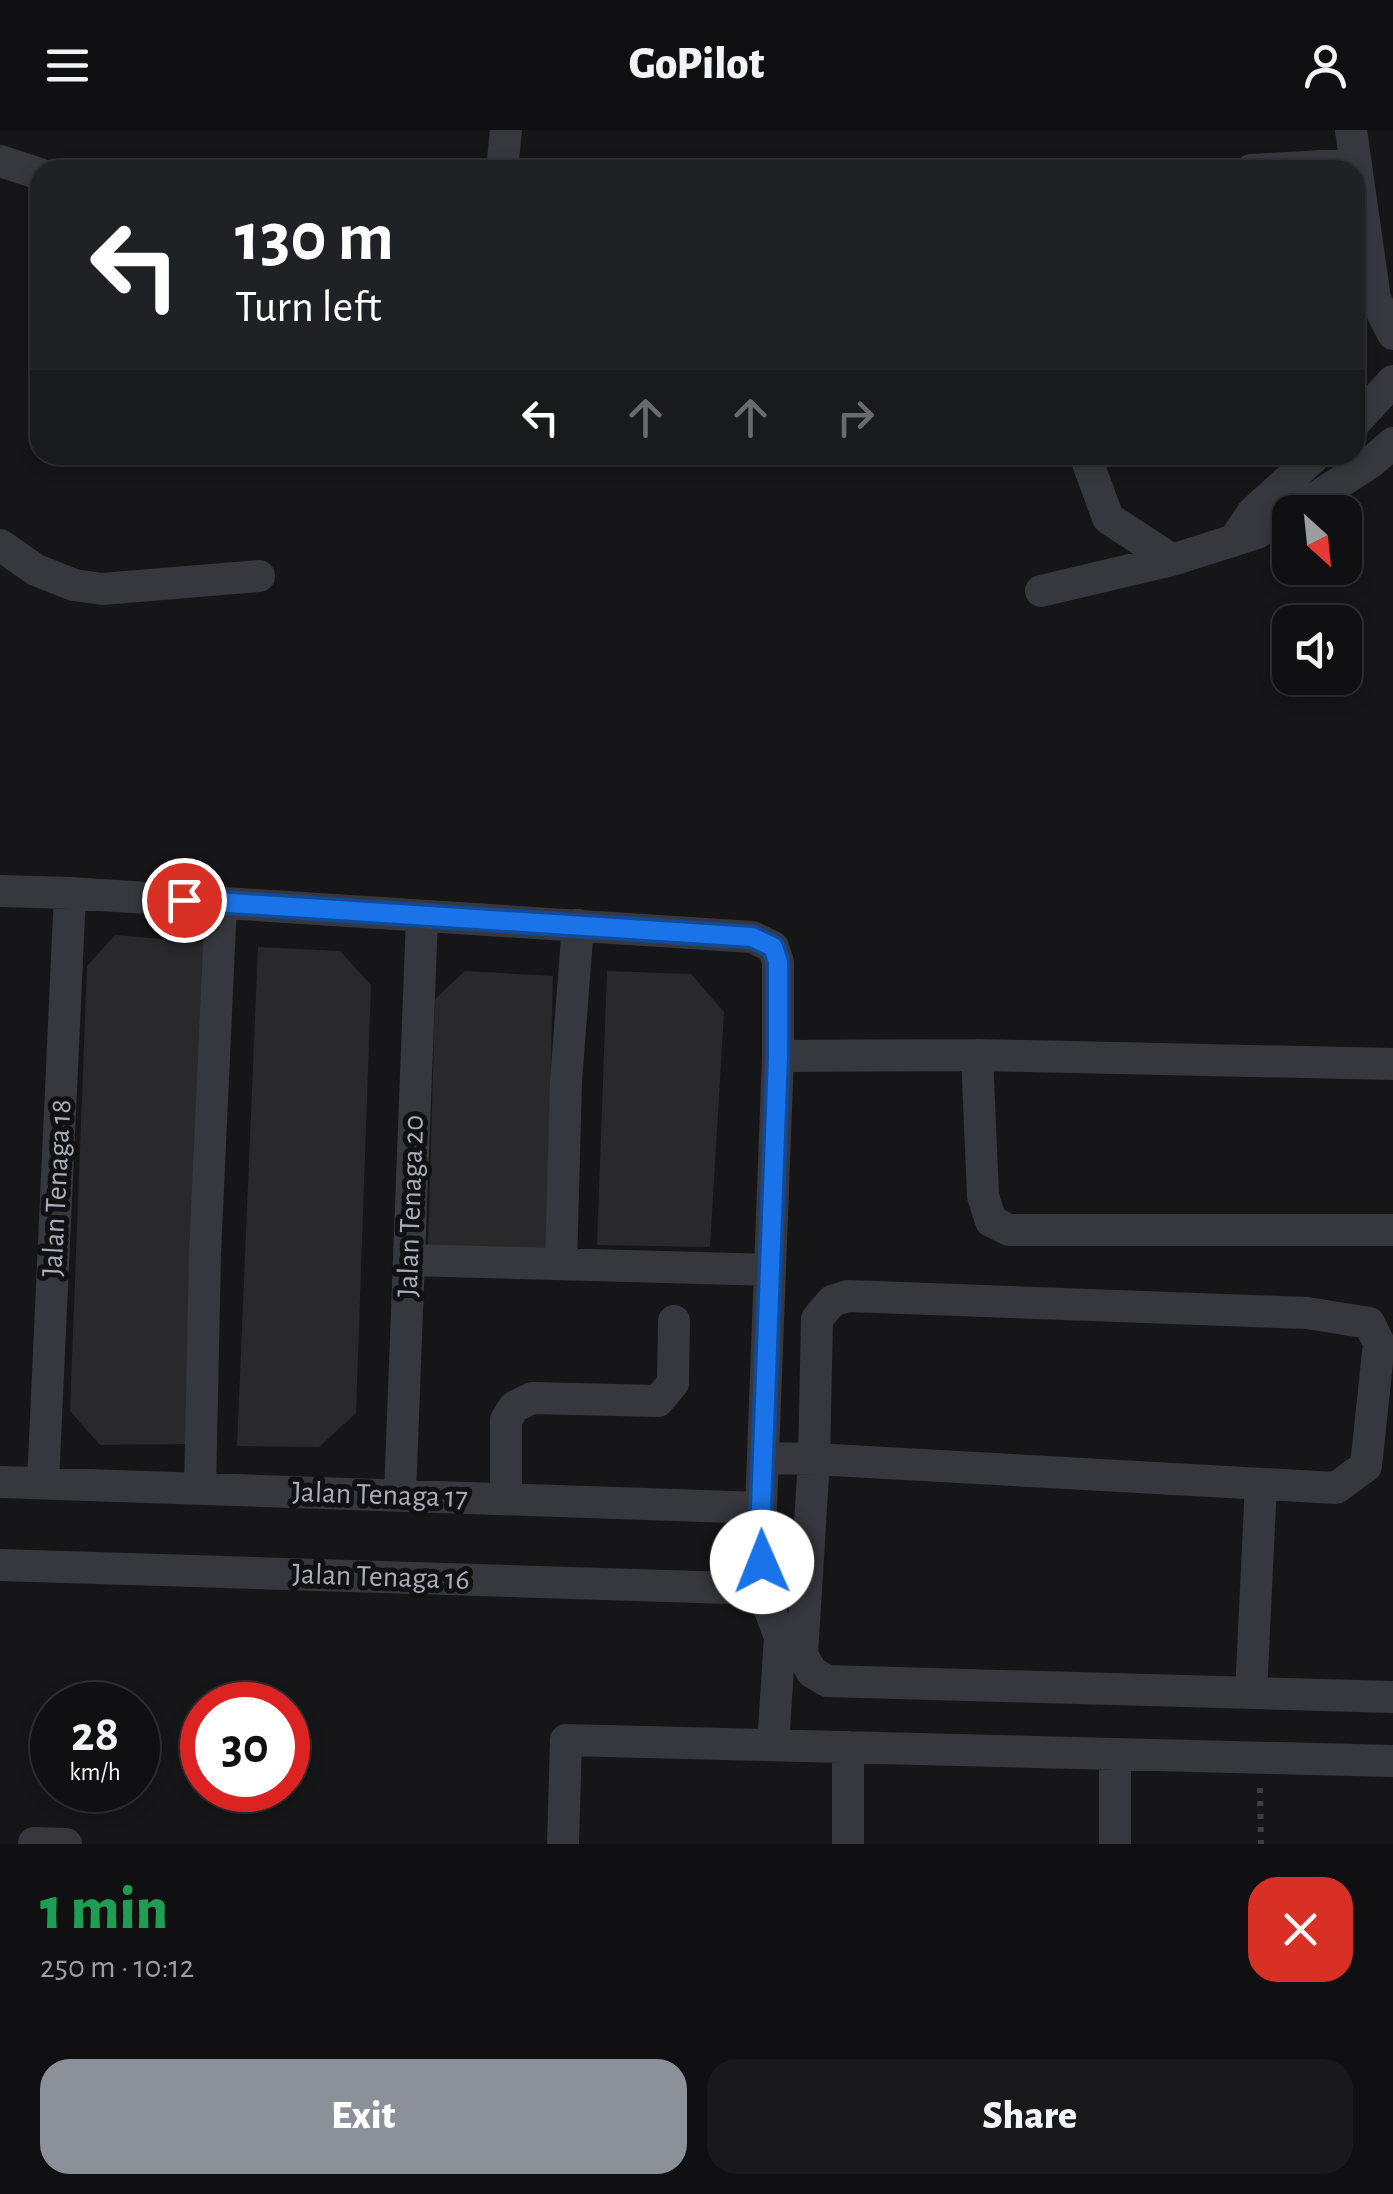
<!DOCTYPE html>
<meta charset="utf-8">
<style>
:root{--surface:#101012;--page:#19191b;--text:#f1f3f6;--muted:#9c9d9f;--line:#303032;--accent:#8c9099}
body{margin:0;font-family:"Alegreya Sans",sans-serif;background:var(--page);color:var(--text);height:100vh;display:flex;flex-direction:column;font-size:38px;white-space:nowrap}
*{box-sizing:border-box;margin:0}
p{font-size:32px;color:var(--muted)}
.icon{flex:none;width:55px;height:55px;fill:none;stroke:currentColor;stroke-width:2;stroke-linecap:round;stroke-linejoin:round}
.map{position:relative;height:1714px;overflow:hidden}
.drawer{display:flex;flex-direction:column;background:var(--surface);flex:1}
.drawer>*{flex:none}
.banner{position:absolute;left:30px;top:30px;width:1335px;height:305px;border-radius:30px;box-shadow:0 5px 15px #0003,0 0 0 2px var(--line);background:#202124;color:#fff;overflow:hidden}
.needle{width:65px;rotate:153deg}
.fabs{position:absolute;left:1272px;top:365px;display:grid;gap:20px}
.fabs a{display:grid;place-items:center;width:90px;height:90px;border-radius:20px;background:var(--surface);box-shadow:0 5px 15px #0003,0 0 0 2px var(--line);font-size:50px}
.speed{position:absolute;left:30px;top:1552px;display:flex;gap:20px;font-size:50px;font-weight:700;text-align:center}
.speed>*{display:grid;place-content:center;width:130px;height:130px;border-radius:50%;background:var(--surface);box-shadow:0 5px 15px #0003,0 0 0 2px var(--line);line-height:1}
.speed small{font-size:25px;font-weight:400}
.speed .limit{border:15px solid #d22;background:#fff;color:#111}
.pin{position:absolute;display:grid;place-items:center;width:85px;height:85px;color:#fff;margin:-42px;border:5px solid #fff;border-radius:50%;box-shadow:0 2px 10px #0007}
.me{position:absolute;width:110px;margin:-55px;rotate:359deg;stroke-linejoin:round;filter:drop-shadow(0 0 8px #0008)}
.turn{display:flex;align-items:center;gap:35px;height:210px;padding:0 40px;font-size:45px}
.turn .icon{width:130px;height:130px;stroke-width:2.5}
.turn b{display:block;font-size:70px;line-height:85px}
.lanes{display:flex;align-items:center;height:95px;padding:0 40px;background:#0003;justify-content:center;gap:50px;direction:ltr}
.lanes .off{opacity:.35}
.round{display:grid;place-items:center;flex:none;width:105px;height:105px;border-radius:30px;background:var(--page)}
.overview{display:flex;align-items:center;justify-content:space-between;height:170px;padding:0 40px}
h1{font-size:60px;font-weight:800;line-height:75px;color:#1e9e55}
.cta{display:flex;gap:20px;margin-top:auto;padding:20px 40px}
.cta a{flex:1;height:115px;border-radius:30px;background:var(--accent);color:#fff;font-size:40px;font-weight:800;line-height:115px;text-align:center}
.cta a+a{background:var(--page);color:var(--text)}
header{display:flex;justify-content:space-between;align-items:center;height:130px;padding:0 40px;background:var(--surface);font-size:45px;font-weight:800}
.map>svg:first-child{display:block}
.building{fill:#29292c}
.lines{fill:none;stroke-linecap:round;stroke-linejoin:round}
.path{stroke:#3d3f44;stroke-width:6;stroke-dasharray:5 8;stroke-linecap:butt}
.minor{stroke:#37383d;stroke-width:32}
.route-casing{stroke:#114b97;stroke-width:25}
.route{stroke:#1a73e8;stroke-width:18}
.labels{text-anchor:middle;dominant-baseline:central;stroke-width:10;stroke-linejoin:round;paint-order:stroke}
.street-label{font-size:30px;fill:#a8adb8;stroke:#111113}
</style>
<header><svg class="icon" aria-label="menu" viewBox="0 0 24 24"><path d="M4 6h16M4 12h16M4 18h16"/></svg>GoPilot<svg class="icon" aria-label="person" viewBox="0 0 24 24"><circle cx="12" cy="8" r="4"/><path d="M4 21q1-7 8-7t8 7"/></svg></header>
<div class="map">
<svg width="1393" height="1714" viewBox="0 0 1393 1714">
<rect width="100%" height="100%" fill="#161618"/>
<path class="building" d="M115,805L208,813L185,1314L100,1315L70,1281L87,836Z
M258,817L340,821L371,855L356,1283L319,1317L237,1316Z
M465,841L553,846L546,1123L428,1115L435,869Z
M607,841L691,844L724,882L710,1117L597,1115Z"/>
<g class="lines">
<path class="path" d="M1260,1658L1261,1714"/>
<path class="minor" d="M1351,0L1375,169L1393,204
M0,31L40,44
M502,40L506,0
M1251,40L1356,34
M1355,292L1393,251
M1085,325L1108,388L1172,430L1257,403L1290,385
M1294,382L1371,332L1393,313
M1235,409L1253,382L1316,325
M0,415L36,440L74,455L102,459L259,446
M1041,461L1172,430
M0,761L70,763L752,807L773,817L778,832V926L761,1378L762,1459L780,1507L773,1615
M977,925L983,1066L991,1091L1009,1100H1393
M778,926L977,925L1393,934
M409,1130L770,1140
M561,1134L566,951L578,795
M763,1328L814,1329L1336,1358L1366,1336L1379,1213L1369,1193L1307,1183L848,1166L832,1171L817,1189L814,1329L802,1525L812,1542L827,1551L1393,1567
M0,1352L761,1378
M43,1353L70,763
M200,1359L205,1124L221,773
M400,1365L422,787
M506,1369V1290L514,1277L532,1268L658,1271L673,1253L674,1191
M0,1435L762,1459
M1251,1563L1261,1354
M848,1617V1714
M1115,1624V1714
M34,1713L66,1714
M563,1714L566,1610L1393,1631"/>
</g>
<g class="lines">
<defs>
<path id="route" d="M184,770L752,807L773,817L778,832V926L761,1378L762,1432"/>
</defs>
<use href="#route" class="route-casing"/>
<use href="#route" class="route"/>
</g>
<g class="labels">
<g class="street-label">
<text transform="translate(57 1058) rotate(-87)">Jalan Tenaga 18</text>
<text transform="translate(411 1076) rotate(-88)">Jalan Tenaga 20</text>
<text transform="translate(380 1365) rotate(2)">Jalan Tenaga 17</text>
<text transform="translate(381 1447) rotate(2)">Jalan Tenaga 16</text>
</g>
</g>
</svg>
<div class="fabs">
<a><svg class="needle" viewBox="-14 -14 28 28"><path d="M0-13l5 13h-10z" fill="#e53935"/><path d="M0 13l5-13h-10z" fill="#9c9d9f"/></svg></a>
<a><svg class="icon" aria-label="sound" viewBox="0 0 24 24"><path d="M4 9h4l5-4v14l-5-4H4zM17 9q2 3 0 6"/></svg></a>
</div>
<div class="speed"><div>28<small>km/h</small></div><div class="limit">30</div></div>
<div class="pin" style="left:184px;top:770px;background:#d93025"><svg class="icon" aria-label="arrive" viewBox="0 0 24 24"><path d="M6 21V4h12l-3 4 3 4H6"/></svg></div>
<svg class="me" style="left:762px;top:1432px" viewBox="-20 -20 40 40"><circle r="19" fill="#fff"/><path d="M0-13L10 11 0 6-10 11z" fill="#1a73e8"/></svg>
<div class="banner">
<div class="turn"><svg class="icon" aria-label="left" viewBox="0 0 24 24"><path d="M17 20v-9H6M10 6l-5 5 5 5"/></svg><div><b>130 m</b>Turn left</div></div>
<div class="lanes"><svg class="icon" aria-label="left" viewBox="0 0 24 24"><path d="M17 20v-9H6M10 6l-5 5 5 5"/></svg><svg class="icon off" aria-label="ahead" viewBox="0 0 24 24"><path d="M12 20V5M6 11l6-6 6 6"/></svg><svg class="icon off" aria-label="ahead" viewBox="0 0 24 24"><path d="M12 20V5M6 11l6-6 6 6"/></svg><svg class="icon off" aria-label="right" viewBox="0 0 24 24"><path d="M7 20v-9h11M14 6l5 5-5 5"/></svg></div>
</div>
</div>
<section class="drawer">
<div class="overview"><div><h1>1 min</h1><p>250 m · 10:12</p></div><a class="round" style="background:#d93025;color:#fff"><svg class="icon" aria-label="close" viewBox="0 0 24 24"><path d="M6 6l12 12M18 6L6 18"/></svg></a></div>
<div class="cta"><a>Exit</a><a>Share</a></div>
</section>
